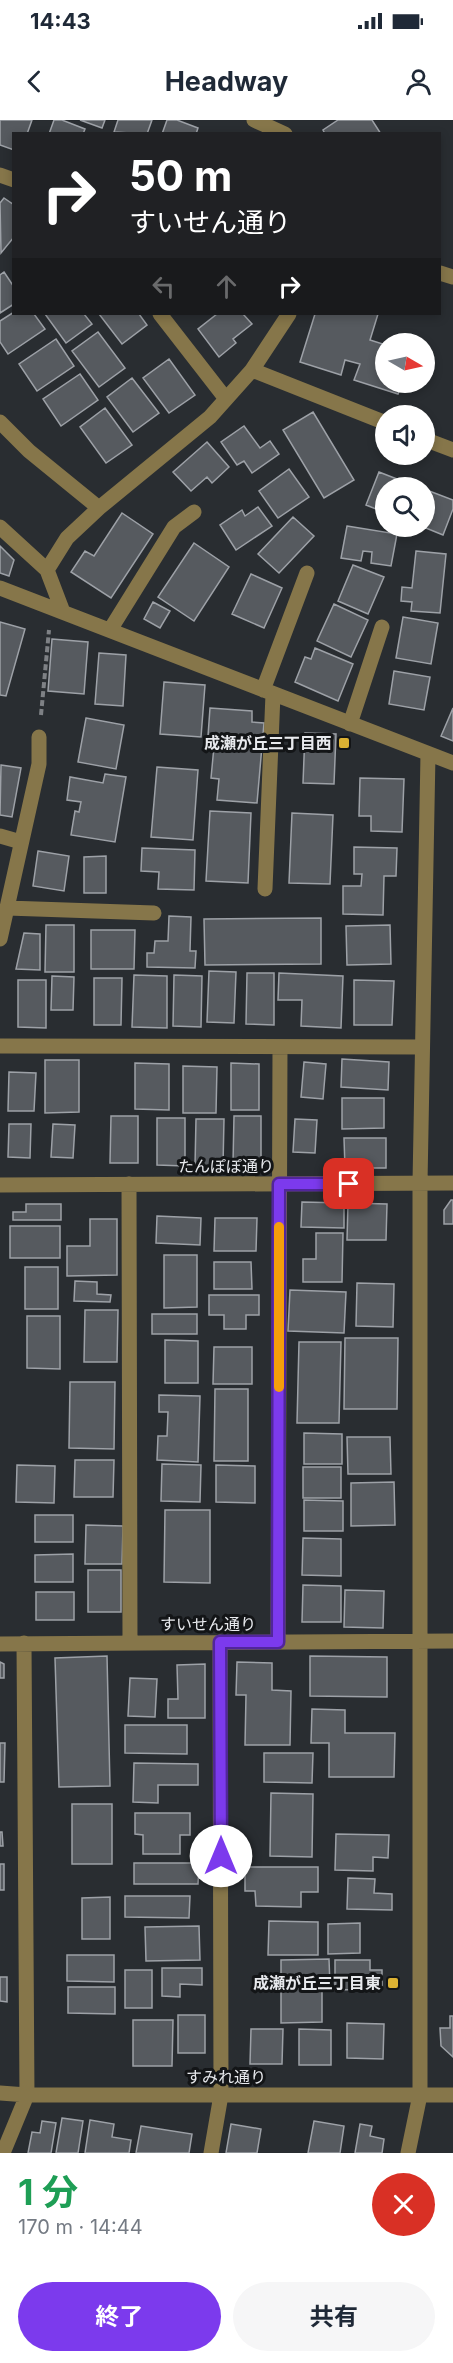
<!DOCTYPE html>
<html lang="ja">
<meta charset="utf-8">
<style>
:root{--surface:#fff;--page:#f6f6f7;--text:#1f2937;--muted:#747a83;--accent:#7c3aed}
body{margin:0;font-family:Inter,"Noto Sans JP",sans-serif;background:var(--page);color:var(--text);height:100vh;display:flex;flex-direction:column;font-size:22px;white-space:nowrap}
*{box-sizing:border-box;margin:0}
p{font-size:20px;color:var(--muted)}
.icon{flex:none;width:33px;height:33px;fill:none;stroke:currentColor;stroke-width:2;stroke-linecap:round;stroke-linejoin:round}
.map{position:relative;height:2033px;overflow:hidden}
.details{display:flex;flex-direction:column;background:var(--surface);flex:1}
.details>*{flex:none}
.banner{position:absolute;left:12px;top:12px;width:429px;height:183px;border-radius:0px;box-shadow:0 3px 9px #0003;background:#202124;color:#fff;overflow:hidden}
.needle{width:39px;rotate:99deg}
.tools{position:absolute;left:375px;top:213px;display:grid;gap:12px}
.tools a{display:grid;place-items:center;width:60px;height:60px;border-radius:50%;background:var(--surface);box-shadow:0 3px 9px #0003;font-size:30px}
.pin{position:absolute;display:grid;place-items:center;width:51px;height:51px;color:#fff;margin:-26px;border-radius:12px;box-shadow:0 3px 9px #0006}
.me{position:absolute;width:66px;margin:-33px;rotate:0deg;stroke-linejoin:round;filter:drop-shadow(0 0 4px #0008)}
.turn{display:flex;align-items:center;gap:21px;height:126px;padding:0 18px;font-size:27px}
.turn .icon{width:78px;height:78px;stroke-width:2.5}
.turn b{display:block;font-size:42px;line-height:51px}
.lanes{display:flex;align-items:center;height:57px;padding:0 18px;background:#0003;justify-content:center;gap:30px;direction:ltr}
.lanes .off{opacity:.35}
.round{display:grid;place-items:center;flex:none;width:63px;height:63px;border-radius:32px;background:var(--page)}
.headline{display:flex;align-items:center;justify-content:space-between;height:102px;padding:0 18px}
h1{font-size:36px;font-weight:700;line-height:45px;color:#1e9e55}
.button{display:flex;gap:12px;margin-top:auto;padding:12px 18px}
.button a{flex:1;height:69px;border-radius:36px;background:var(--accent);color:#fff;font-size:24px;font-weight:700;line-height:69px;text-align:center}
.button a+a{background:var(--page);color:var(--text)}
.status{display:flex;justify-content:space-between;align-items:center;height:42px;padding:0 30px;background:var(--surface);direction:ltr}
.status svg{height:16px;fill:currentColor}
header{display:flex;justify-content:space-between;align-items:center;height:78px;padding:0 18px;background:var(--surface);font-size:27px;font-weight:700}
.map>svg:first-child{display:block}
.building{fill:#565a5f;stroke:#9da1a7;stroke-width:1.5}
.lines{fill:none;stroke-linecap:round;stroke-linejoin:round}
.path{stroke:#7e8185;stroke-width:4;stroke-dasharray:6 3;stroke-linecap:butt}
.minor{stroke:#86764a;stroke-width:15}
.route-casing{stroke:#51269a;stroke-width:15}
.route{stroke:#7c3aed;stroke-width:10}
.slow{stroke:#f59e0b;stroke-width:10}
.poi-dot{fill:#dcb233;stroke:#131517;stroke-width:2}
.labels{text-anchor:middle;dominant-baseline:central;stroke-width:6;stroke-linejoin:round;paint-order:stroke}
.poi-label{font-size:16px;font-weight:bold;fill:#e8eaee;stroke:#131517;text-anchor:end}
.street-label{font-size:16px;fill:#e8eaee;stroke:#131517}
</style>
<div class="status"><b>14:43</b><svg viewBox="0 0 49 12"><path d="M0 12V9h3v3zM5 12V6h3v6zM10 12V3h3v9zM15 12V0h3v12zM26 1h20v11H26zM47 4h2v5h-2z"/></svg></div>
<header><svg class="icon" aria-label="back" viewBox="0 0 24 24"><path d="M15 5l-7 7 7 7"/></svg>Headway<svg class="icon" aria-label="person" viewBox="0 0 24 24"><circle cx="12" cy="8" r="4"/><path d="M4 21q1-7 8-7t8 7"/></svg></header>
<div class="map">
<svg width="453" height="2033" viewBox="0 0 453 2033">
<rect width="100%" height="100%" fill="#292d31"/>
<path class="building" d="M0,0H32L27,14H14V30L0,25Z
M54,0H62L85,9L83,14H49Z
M80,0H105L102,8Z
M118,0H152L147,14L114,12Z
M167,0H177L198,8L196,14H162Z
M338,0H372L381,14H325L323,10Z
M4,78L14,85V117L1,133L0,83Z
M4,152L14,167V184L0,193V155Z
M14,192L34,194L45,209L8,234L0,222V201Z
M45,194H84L92,204L66,223Z
M99,194H139L147,205L122,224Z
M217,194H243L252,204L233,219L236,223L219,237L198,209Z
M315,194H378L370,220L386,225V262H402L398,274L354,260L360,244L345,240L341,255L300,242Z
M98,212L125,248L99,267L72,231Z
M56,219L74,246L37,271L19,244Z
M169,239L195,275L169,293L143,258Z
M80,254L98,280L61,306L43,279Z
M132,258L159,293L133,312L107,277Z
M105,288L132,325L106,343L80,307Z
M313,292L354,360L324,378L283,310Z
M244,306L260,328L270,321L279,334L252,353L244,341L237,345L221,322Z
M207,322L229,347L212,363L207,357L191,371L173,352Z
M289,349L309,377L278,398L259,371Z
M379,352L420,368H386V393L366,385Z
M424,369L453,380V389L443,415L421,406H424Z
M258,387L272,406L236,430L220,405L242,390L245,396Z
M122,393L153,414L111,478L71,452L85,431L94,436Z
M293,397L314,416L279,453L258,434Z
M347,406L397,414L391,446L371,443L372,432L363,431L361,441L341,438Z
M194,423L229,447L194,501L158,477Z
M0,426L14,440L9,456L0,453Z
M416,431L446,434L440,493L411,491L412,482L401,481L402,467L412,468Z
M353,445L384,457L368,494L338,481Z
M251,454L282,468L264,508L232,494Z
M153,482L170,491L160,508L144,499Z
M334,484L368,500L351,537L317,521Z
M403,497L438,503L431,544L396,538Z
M0,502L25,509L6,576L0,575Z
M52,519L88,522L84,574L48,571Z
M315,528L353,544L338,581L295,562L305,537L311,539Z
M99,533L126,535L123,586L95,584Z
M394,551L430,557L424,590L389,584Z
M164,562L205,565L201,617L160,614Z
M210,588L252,591V602L264,603L257,683L217,680L219,659L211,658L215,616H208Z
M453,588V621L441,616Z
M86,598L124,605L116,649L78,642Z
M305,613L336,614L334,664L303,663Z
M1,645L21,648L12,697L0,695Z
M157,647L198,650L193,720L151,717Z
M105,654L126,657L115,722L71,715L75,691L79,692L81,682L67,680L70,657L103,663Z
M360,658L404,659L402,712L371,711V696H359Z
M210,691L251,693L248,763L206,761Z
M292,693L333,695L330,764L289,763Z
M354,727L397,728L396,756H384L383,795L343,794V766H361L362,754H354Z
M142,728L195,730L194,770L158,769L159,752L141,751Z
M38,731L69,736L64,771L33,766Z
M106,736V773H84V737Z
M169,796L191,797L190,831H196L195,848L147,847V833H154L155,821H168Z
M321,798V844L205,845L204,799Z
M46,805H74V852H45Z
M390,805L391,844L347,845L346,806Z
M91,810H135L134,849H91Z
M24,813L40,814V850L16,849Z
M209,851L236,852L234,903L207,902Z
M247,853H274V905L246,904Z
M279,853L343,856L341,908L301,906L302,880H278Z
M134,855L167,856V908L132,907Z
M174,855L202,856L201,907L173,906Z
M52,856L74,857L73,890H51Z
M94,858H122L121,905H94Z
M18,860H46V908L18,907Z
M354,860L394,861L392,905H354Z
M342,939L389,942L388,970L341,967Z
M45,940H79V992L45,993Z
M304,942L326,944L323,979L301,977Z
M135,943L169,944V990L135,989Z
M231,943L259,944V990H231Z
M183,946L217,947L216,993H183Z
M9,952L36,953L34,991H8Z
M342,978H384V1008L342,1009Z
M111,996H138V1043H110Z
M234,996H261V1043H233Z
M157,998H185V1046L157,1045Z
M196,999H224L223,1046H195Z
M295,999L317,1000L315,1033L293,1032Z
M9,1004H31L30,1038L8,1037Z
M53,1004L75,1005L73,1038L51,1037Z
M344,1018H386V1048H345Z
M451,1080H453V1104H444V1090Z
M302,1082L344,1083V1108L301,1107Z
M348,1083L387,1084L386,1120H347Z
M26,1084H61V1100H13V1092H26Z
M157,1096L201,1098L200,1125L156,1123Z
M215,1098H257L256,1131H214Z
M90,1099H117V1155L67,1156V1126H90Z
M10,1106H60V1138H10Z
M316,1113H343L342,1162H303V1139H316Z
M164,1135H197V1187L164,1188Z
M214,1142H251L252,1169H214Z
M25,1147H58V1189H25Z
M75,1161L97,1162V1174L111,1175L110,1182L74,1181Z
M357,1163L394,1164L393,1207L356,1206Z
M290,1170L346,1172L344,1213L288,1211Z
M209,1175H259V1195H246V1209H224V1195H209Z
M85,1190H118L117,1242H84Z
M152,1194H197V1214H152Z
M27,1196H60V1249L27,1248Z
M345,1218H398L397,1289H344Z
M165,1220L198,1221V1263H165Z
M299,1222H341L339,1303H297Z
M214,1227H252V1264H213Z
M70,1262H115L114,1329L69,1328Z
M215,1269H248V1341H214Z
M159,1275L200,1276L198,1342L157,1340L158,1316H167L168,1292H159Z
M304,1313L342,1314V1344H304Z
M347,1317H390L391,1354H348Z
M75,1340H114L113,1377H74Z
M162,1344L201,1345L200,1382L161,1381Z
M17,1345L55,1346L54,1383L16,1382Z
M216,1345L255,1346V1383L216,1382Z
M303,1347H341V1378H303Z
M394,1362L395,1405L351,1406V1363Z
M304,1380L343,1381V1411H304Z
M165,1390H210V1463L164,1462Z
M35,1395H73V1422H35Z
M86,1405L123,1406L122,1444H85Z
M303,1418L341,1419V1456L302,1455Z
M73,1434V1462H35V1435Z
M88,1450H121V1492H88Z
M303,1465L341,1466V1502H302Z
M345,1470L384,1471L383,1508L344,1507Z
M36,1472H74V1500H36Z
M107,1536L110,1666L59,1667L55,1538Z
M310,1536L387,1537V1577L310,1576Z
M0,1542L4,1544V1558H0Z
M237,1542L272,1543V1570L291,1571L290,1625H245L246,1575H236Z
M205,1544V1598H168V1579H178L177,1545Z
M130,1558L157,1559L155,1597L128,1596Z
M312,1589L345,1590V1613H395L394,1657H329V1623H311Z
M125,1605H187V1634L125,1633Z
M0,1623H5L4,1662H0Z
M264,1633H313L312,1663L264,1662Z
M134,1643L198,1644V1665H158V1683L133,1682Z
M271,1673L313,1674L312,1737L270,1736Z
M72,1684H112V1744H72Z
M135,1693H190V1715H180V1734H143V1715L135,1714Z
M0,1712H2L3,1726H0Z
M336,1714L389,1715L388,1738L373,1737V1751L335,1750Z
M134,1743H199L198,1764H134Z
M0,1744H4V1770H0Z
M245,1747H318V1772H301V1787L256,1786L255,1771H245Z
M348,1758L375,1759L374,1773L392,1774V1790L347,1789Z
M125,1776H190L189,1798L125,1797Z
M110,1777V1819H82V1778Z
M269,1801L318,1802V1835H268Z
M360,1803V1833L328,1834V1804Z
M199,1806L200,1840L146,1841L145,1807Z
M67,1835H114V1862L67,1861Z
M329,1839L330,1866H322V1902L281,1903V1840Z
M335,1840H370V1850H382V1869L335,1870Z
M162,1848H202V1865L180,1864V1877L162,1876Z
M125,1850H152V1888H125Z
M0,1857H7V1882L0,1881Z
M68,1867H115V1894L68,1893Z
M178,1895H205V1933H178Z
M450,1896H453V1937L441,1926L440,1908H450Z
M133,1900H173L172,1946H133Z
M347,1903L384,1904L383,1939L347,1938Z
M251,1909H283L282,1944H250Z
M299,1909L331,1910V1945H299Z
M62,1998L83,2001L78,2033H56Z
M90,2000L114,2004L112,2017L131,2020L129,2033H85Z
M42,2001L56,2003L51,2033H28L32,2012L40,2013Z
M314,2001L344,2006L340,2033H308Z
M231,2004L261,2009L257,2033H226Z
M360,2004L372,2006L370,2016L384,2019L382,2033H355Z
M141,2006L192,2014L189,2033H136Z"/>
<g class="lines">
<path class="path" d="M41,595L49,510"/>
<path class="minor" d="M254,0L285,14
M0,55L14,60
M440,153L453,157
M160,194L226,279
M252,250L386,303
M0,302L29,331L99,388
M424,319L453,330
M0,407L47,450L63,492
M47,450L67,418L99,388L210,297L252,250L289,194
M0,468L453,643
M110,510L174,407L194,392
M263,570L307,453
M350,604L382,507
M0,716L21,722
M265,769L273,574
M7,788L154,793
M0,819L39,644V617
M0,926L422,927
M129,1064L130,1522
M0,1065L453,1063
M278,1522L280,927
M0,1524L453,1521
M0,1973L27,1975H453
M3,2033L27,1975L24,1523
M211,2033L221,1975L220,1522
M408,2033L420,1975V1063L428,634"/>
</g>
<g class="lines">
<defs>
<path id="route" d="M221,1736L220,1522H278L279,1064H349"/>
</defs>
<use href="#route" class="route-casing"/>
<use href="#route" class="route"/>
<path class="slow" d="M279,1267V1107"/>
</g>
<g class="poi-dot">
<rect x="338" y="617" width="12" height="12" rx="3"/>
<rect x="387" y="1857" width="12" height="12" rx="3"/>
</g>
<g class="labels">
<g class="poi-label">
<text x="332" y="623">成瀬が丘三丁目西</text>
<text x="381" y="1863">成瀬が丘三丁目東</text>
</g>
<g class="street-label">
<text x="226" y="1046">たんぽぽ通り</text>
<text x="208" y="1504">すいせん通り</text>
<text x="226" y="1957">すみれ通り</text>
</g>
</g>
</svg>
<div class="tools">
<a><svg class="needle" viewBox="-14 -14 28 28"><path d="M0-13l5 13h-10z" fill="#e53935"/><path d="M0 13l5-13h-10z" fill="#747a83"/></svg></a>
<a><svg class="icon" aria-label="sound" viewBox="0 0 24 24"><path d="M4 9h4l5-4v14l-5-4H4zM17 9q2 3 0 6"/></svg></a>
<a><svg class="icon" aria-label="search" viewBox="0 0 24 24"><circle cx="10" cy="10" r="6"/><path d="M15 15l6 6"/></svg></a>
</div>
<div class="pin" style="left:349px;top:1064px;background:#d93025"><svg class="icon" aria-label="arrive" viewBox="0 0 24 24"><path d="M6 21V4h12l-3 4 3 4H6"/></svg></div>
<svg class="me" style="left:221px;top:1736px" viewBox="-20 -20 40 40"><circle r="19" fill="#fff"/><path d="M0-13L10 11 0 6-10 11z" fill="#7c3aed"/></svg>
<div class="banner">
<div class="turn"><svg class="icon" aria-label="right" viewBox="0 0 24 24"><path d="M7 20v-9h11M14 6l5 5-5 5"/></svg><div><b>50 m</b>すいせん通り</div></div>
<div class="lanes"><svg class="icon off" aria-label="left" viewBox="0 0 24 24"><path d="M17 20v-9H6M10 6l-5 5 5 5"/></svg><svg class="icon off" aria-label="ahead" viewBox="0 0 24 24"><path d="M12 20V5M6 11l6-6 6 6"/></svg><svg class="icon" aria-label="right" viewBox="0 0 24 24"><path d="M7 20v-9h11M14 6l5 5-5 5"/></svg></div>
</div>
</div>
<section class="details">
<div class="headline"><div><h1>1 分</h1><p>170 m · 14:44</p></div><a class="round" style="background:#d93025;color:#fff"><svg class="icon" aria-label="close" viewBox="0 0 24 24"><path d="M6 6l12 12M18 6L6 18"/></svg></a></div>
<div class="button"><a>終了</a><a>共有</a></div>
</section>
